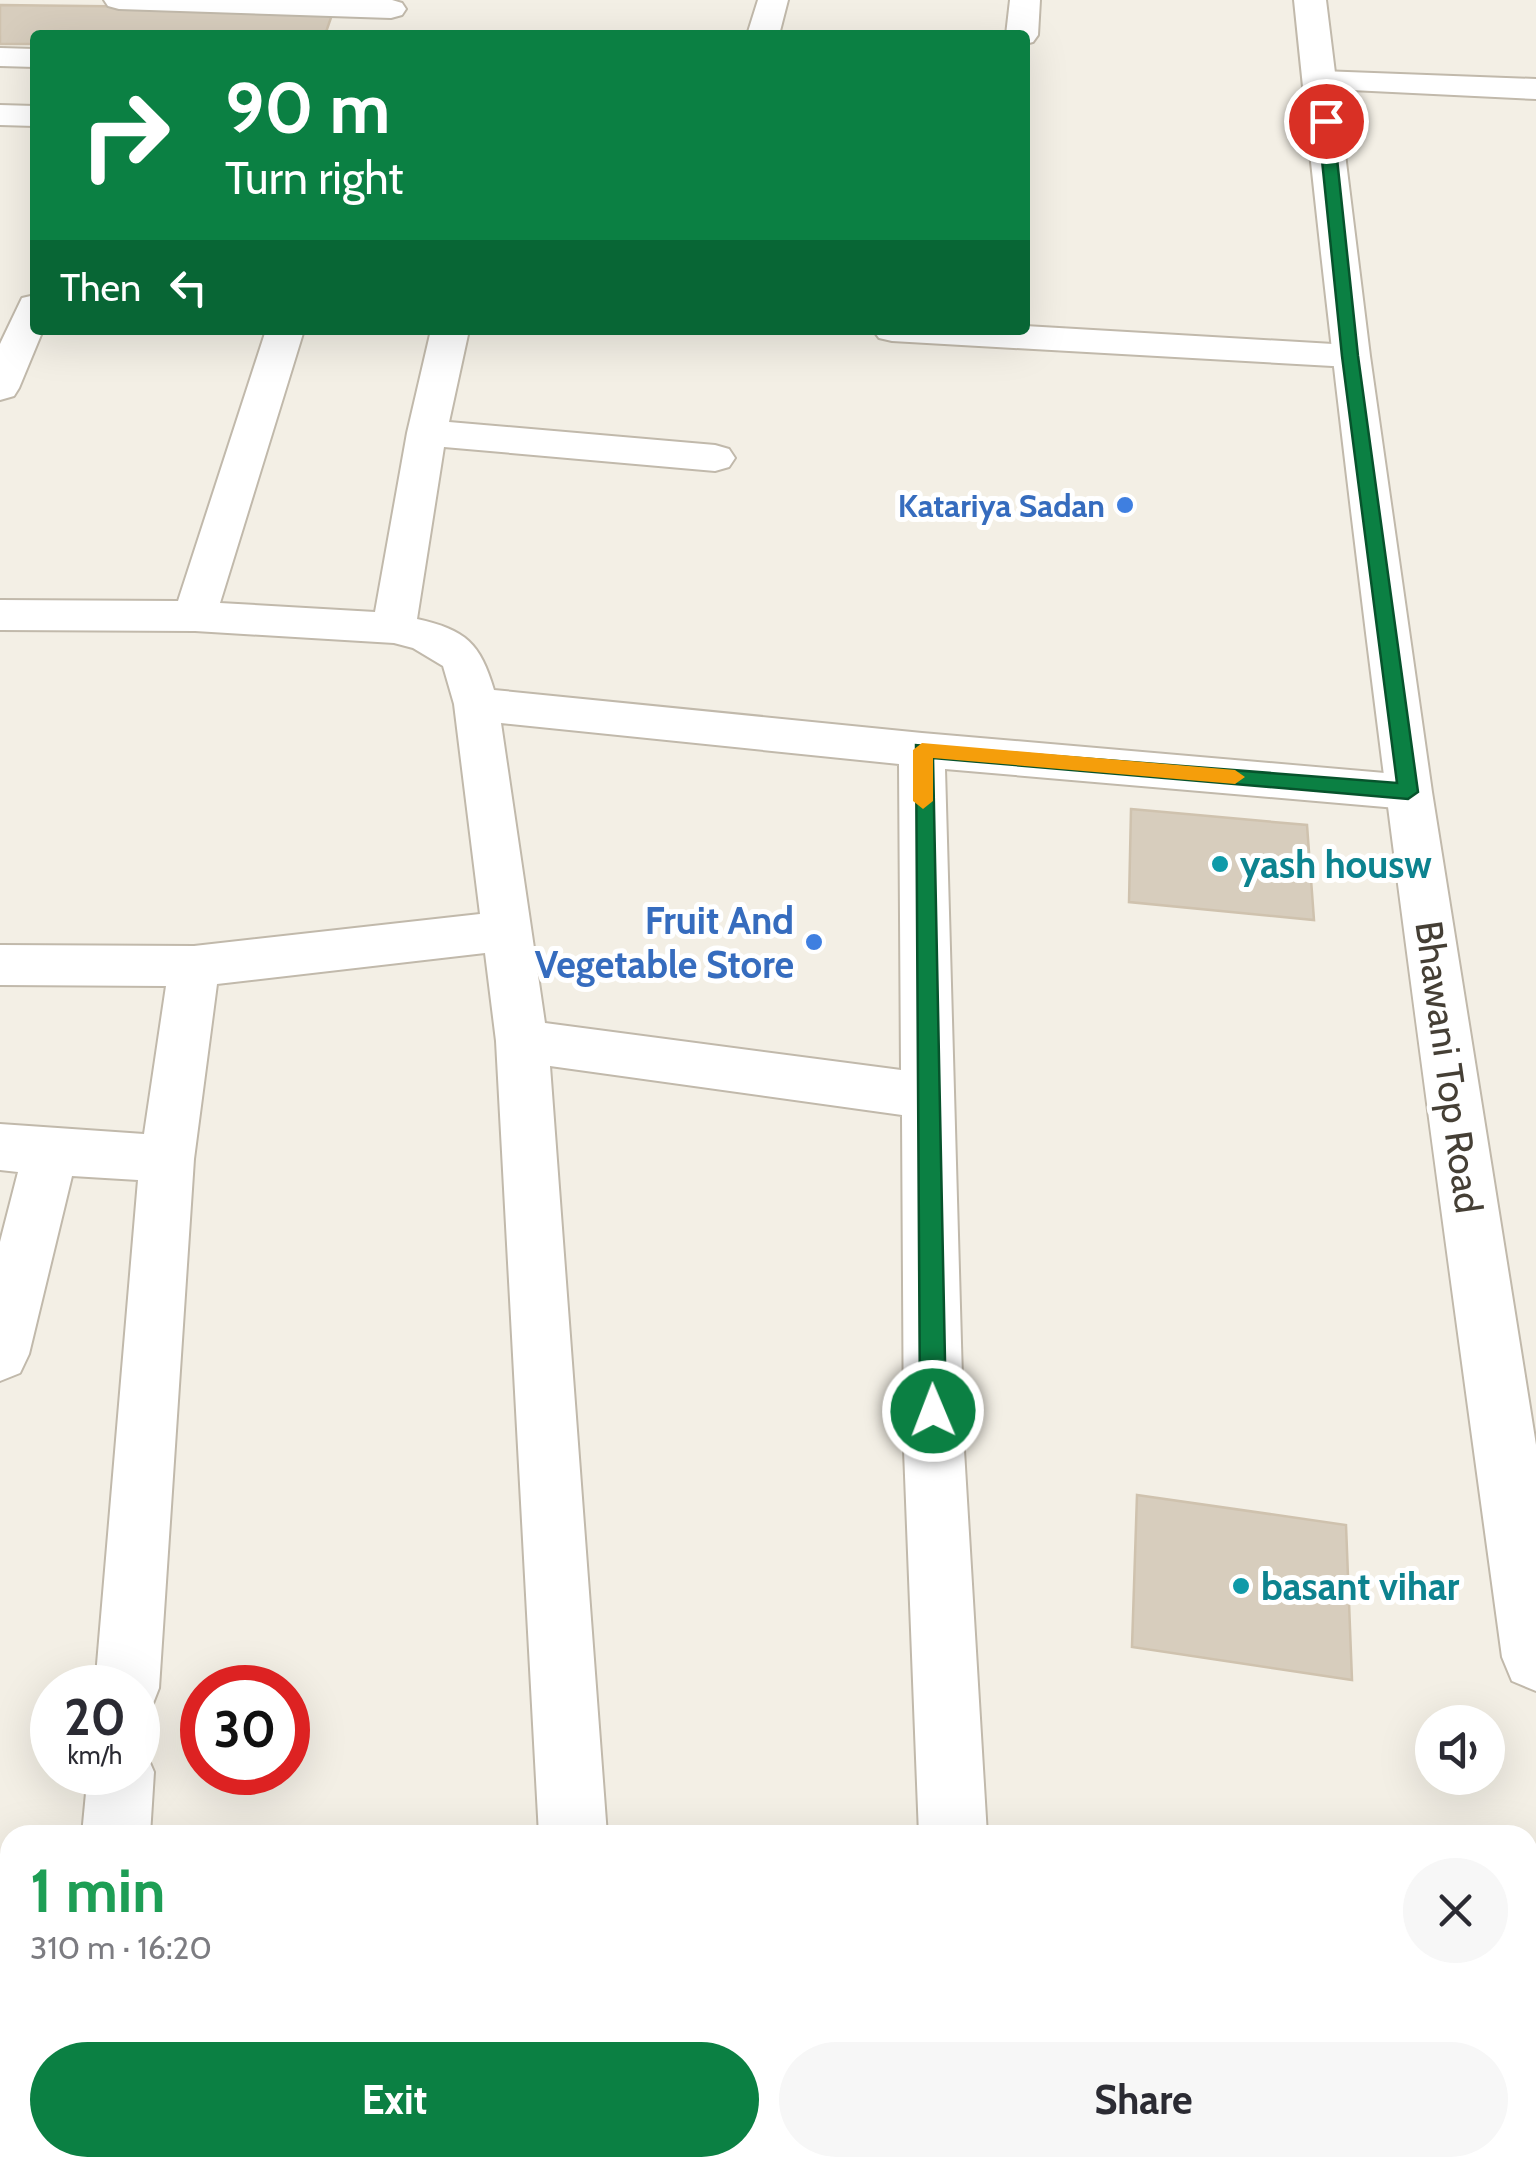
<!DOCTYPE html>
<meta charset="utf-8">
<style>
:root{--surface:#fff;--page:#f7f7f7;--text:#2b2b33;--muted:#7c7c81;--accent:#0b8043}
body{margin:0;font-family:Cabin,sans-serif;background:var(--page);color:var(--text);height:100vh;display:flex;flex-direction:column;font-size:38px;white-space:nowrap}
*{box-sizing:border-box;margin:0}
p{font-size:32px;color:var(--muted)}
.icon{flex:none;width:55px;height:55px;fill:none;stroke:currentColor;stroke-width:2;stroke-linecap:round;stroke-linejoin:round}
.map{position:relative;flex:1;overflow:hidden}
.drawer{position:absolute;left:0px;top:1825px;width:1538px;height:352px;display:flex;flex-direction:column;background:var(--surface);border-radius:30px 30px 0 0;box-shadow:0 10px 40px #0002}
.drawer>*{flex:none}
.hud{position:absolute;left:30px;top:30px;width:1000px;height:305px;border-radius:10px;box-shadow:0 10px 40px #0002;background:#0b8043;color:#fff;overflow:hidden}
.controls{position:absolute;left:1415px;top:1705px;display:grid;gap:20px}
.controls a{display:grid;place-items:center;width:90px;height:90px;border-radius:50%;background:var(--surface);box-shadow:0 10px 40px #0002;font-size:50px}
.speed{position:absolute;left:30px;top:1665px;display:flex;gap:20px;font-size:50px;font-weight:700;text-align:center}
.speed>*{display:grid;place-content:center;width:130px;height:130px;border-radius:50%;background:var(--surface);box-shadow:0 10px 40px #0002;line-height:1}
.speed small{font-size:25px;font-weight:400}
.speed .limit{border:15px solid #d22;background:#fff;color:#111}
.pin{position:absolute;display:grid;place-items:center;width:85px;height:85px;color:#fff;margin:-42px;border:5px solid #fff;border-radius:50%;box-shadow:0 2px 10px #0007}
.me{position:absolute;width:110px;margin:-55px;rotate:359deg;stroke-linejoin:round;filter:drop-shadow(0 0 8px #0008)}
.turn{display:flex;align-items:center;gap:35px;height:210px;padding:0 30px;font-size:45px}
.turn .icon{width:130px;height:130px;stroke-width:2.5}
.turn b{display:block;font-size:70px;line-height:85px}
.then{display:flex;align-items:center;height:95px;padding:0 30px;background:#0003;gap:20px;font-size:38px}
.round{display:grid;place-items:center;flex:none;width:105px;height:105px;border-radius:52px;background:var(--page)}
.summary{display:flex;align-items:center;justify-content:space-between;height:170px;padding:0 30px}
h1{font-size:60px;font-weight:800;line-height:75px;color:#1e9e55}
.primary-button{display:flex;gap:20px;margin-top:auto;padding:20px 30px}
.primary-button a{flex:1;height:115px;border-radius:60px;background:var(--accent);color:#fff;font-size:40px;font-weight:800;line-height:115px;text-align:center}
.primary-button a+a{background:var(--page);color:var(--text)}
.map>svg:first-child{display:block}
.building{fill:#d7cdbd;stroke:#cfc2ae;stroke-width:2.5}
.lines{fill:none;stroke-linecap:round;stroke-linejoin:round}
.minor-casing{stroke:#c1b9ab;stroke-width:4}
.tertiary-casing{stroke:#c1b9ab;stroke-width:4}
.minor{fill:#fff;fill-rule:evenodd}
.tertiary{fill:#fff;fill-rule:evenodd}
.route{fill:#0b8043;stroke:#07532c;stroke-width:2.5}
.slow{fill:#f59e0b}
.shop-dot{fill:#3f7fe0;stroke:#fff;stroke-width:4}
.culture-dot{fill:#0f9aa8;stroke:#fff;stroke-width:4}
.labels{text-anchor:middle;dominant-baseline:central;stroke-width:10;stroke-linejoin:round;paint-order:stroke}
.far-shop-label{font-size:32px;font-weight:bold;fill:#366cbe;stroke:#fff;text-anchor:end}
.culture-label{font-size:38px;font-weight:bold;fill:#0d838f;stroke:#fff;text-anchor:start}
.shop-label{font-size:38px;font-weight:bold;fill:#366cbe;stroke:#fff;text-anchor:end}
.street-label{font-size:38px;fill:#453f35;stroke:#fff}
</style>
<div class="map">
<svg width="1536" height="2177" viewBox="0 0 1536 2177">
<rect width="100%" height="100%" fill="#f3efe5"/>
<path class="building" d="M0,5L334,9L325,35H35V44H0Z
M1131,809L1307,825L1314,920L1129,902Z
M1137,1495L1346,1525L1352,1680L1132,1647Z"/>
<g class="lines">
<defs>
<path id="minor" d="M104,0H392L402,3L406,9L402,15L391,18L119,9L108,6Z
M758,0H788L779,35H747Z
M1010,0H1040L1038,35L1033,42L1025,44V35H1006Z
M0,48L35,49V67L0,66Z
M1321,71L1536,79V99L1310,88L1305,81L1310,74Z
M0,105L35,106V126L0,125Z
M35,295V330H43L19,388L14,396L0,400V344L22,298Z
M1025,326L1350,345L1363,348L1369,356L1363,364L1350,367L892,341L879,338L873,330H1025Z
M266,330H304L220,603L375,612L407,433L431,330H469L449,422L715,445L729,449L735,458L729,467L715,471L444,447L417,619C466,630 480,643 494,690L922,733L1408,775L1424,780L1431,792L1424,804L1408,809L945,769L964,1450L987,1835H919L904,1450L902,1115L550,1066L607,1835H539L496,1041L485,953L217,984L194,1159L159,1688L150,1711L138,1716V1688H95L138,1180L72,1176L29,1354L20,1373L0,1381V1242L18,1172L0,1170V1124L144,1134L166,986L0,985V945L194,946L480,914L454,704L443,666L413,648L394,643L195,631L0,630V600L178,601ZM501,723L899,764L901,1070L545,1023Z
M138,1746L144,1749L154,1772L150,1835H82L88,1772H138Z
M0,1945H10V2015H0Z
M54,2168H128V2177H54Z
M558,2168H632V2177H558Z
M938,2168H1012V2177H938Z"/>
<path id="tertiary" d="M1294,0H1326L1370,356L1432,792L1536,1445V1691L1512,1681L1502,1657C1427,1105 1350,554 1294,0Z"/>
</defs>
<use href="#minor" class="minor-casing"/>
<use href="#tertiary" class="tertiary-casing"/>
<use href="#minor" class="minor"/>
<use href="#tertiary" class="tertiary"/>
</g>
<path class="route" d="M1326,116L1333,121L1358,356L1418,792L1408,799L933,758L946,1411L942,1420L933,1423L924,1420L920,1411L916,745L1397,783L1342,356L1318,121Z"/>
<path class="slow" d="M922,743L1235,770L1245,777L1235,784L933,758V801L923,809L913,801V750Z"/>
<g class="shop-dot">
<circle cx="1125" cy="505" r="10"/>
<circle cx="814" cy="942" r="10"/>
</g>
<g class="culture-dot">
<circle cx="1220" cy="864" r="10"/>
<circle cx="1241" cy="1586" r="10"/>
</g>
<g class="labels">
<g class="far-shop-label">
<text x="1105" y="505">Katariya Sadan</text>
</g>
<g class="culture-label">
<text x="1240" y="864">yash housw</text>
<text x="1261" y="1586">basant vihar</text>
</g>
<g class="shop-label">
<text x="794" y="920">Fruit And<tspan x="794" dy="44">Vegetable Store</tspan></text>
</g>
<g class="street-label">
<text transform="translate(1449 1067) rotate(82)">Bhawani Top Road</text>
</g>
</g>
</svg>
<div class="controls">
<a><svg class="icon" aria-label="sound" viewBox="0 0 24 24"><path d="M4 9h4l5-4v14l-5-4H4zM17 9q2 3 0 6"/></svg></a>
</div>
<div class="speed"><div>20<small>km/h</small></div><div class="limit">30</div></div>
<div class="pin" style="left:1326px;top:121px;background:#d93025"><svg class="icon" aria-label="arrive" viewBox="0 0 24 24"><path d="M6 21V4h12l-3 4 3 4H6"/></svg></div>
<svg class="me" style="left:933px;top:1411px" viewBox="-20 -20 40 40"><circle r="17" fill="#0b8043" stroke="#fff" stroke-width="3"/><path d="M0-11L8 9 0 5-8 9z" fill="#fff"/></svg>
<div class="hud">
<div class="turn"><svg class="icon" aria-label="right" viewBox="0 0 24 24"><path d="M7 20v-9h11M14 6l5 5-5 5"/></svg><div><b>90 m</b>Turn right</div></div>
<div class="then">Then<svg class="icon" aria-label="left" viewBox="0 0 24 24"><path d="M17 20v-9H6M10 6l-5 5 5 5"/></svg></div>
</div>
<section class="drawer">
<div class="summary"><div><h1>1 min</h1><p>310 m · 16:20</p></div><a class="round"><svg class="icon" aria-label="close" viewBox="0 0 24 24"><path d="M6 6l12 12M18 6L6 18"/></svg></a></div>
<div class="primary-button"><a>Exit</a><a>Share</a></div>
</section>
</div>
